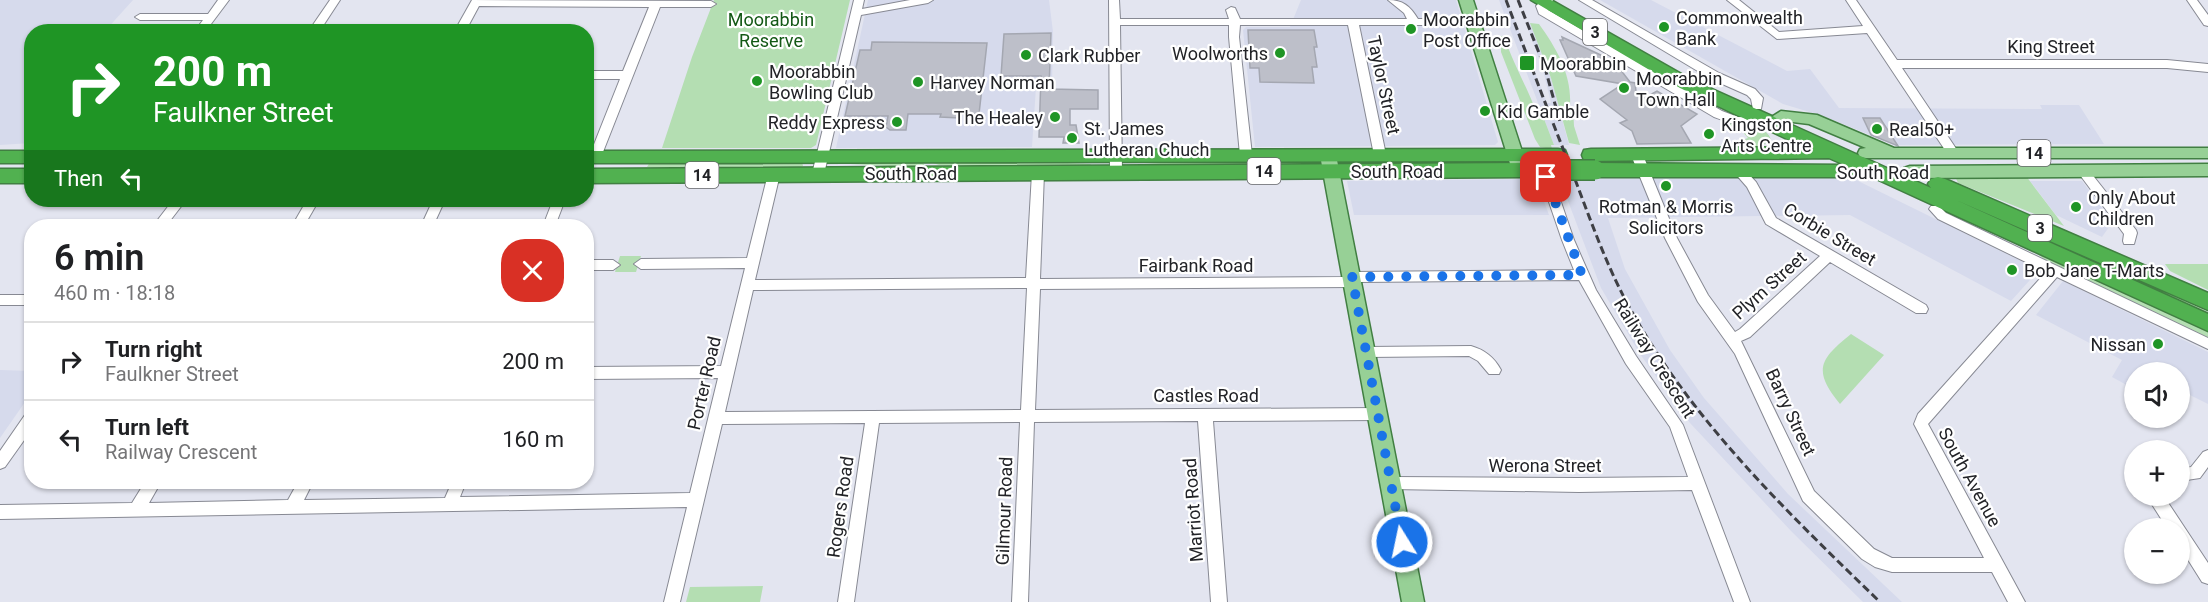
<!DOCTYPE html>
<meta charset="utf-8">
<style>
:root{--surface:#fff;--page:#f2f2f2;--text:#202124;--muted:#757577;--line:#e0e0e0}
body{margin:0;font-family:Roboto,sans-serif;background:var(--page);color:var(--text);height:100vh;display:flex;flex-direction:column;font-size:22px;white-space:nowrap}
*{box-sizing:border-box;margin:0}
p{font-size:20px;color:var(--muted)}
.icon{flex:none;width:33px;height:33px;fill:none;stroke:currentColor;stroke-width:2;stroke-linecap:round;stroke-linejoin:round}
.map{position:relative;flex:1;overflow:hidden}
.details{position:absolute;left:24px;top:219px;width:570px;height:270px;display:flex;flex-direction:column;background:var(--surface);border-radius:24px;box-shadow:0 2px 4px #0004}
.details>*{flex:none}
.banner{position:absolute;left:24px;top:24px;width:570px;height:183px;border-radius:24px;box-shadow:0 2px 4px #0004;background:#1f9525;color:#fff;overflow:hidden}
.fabs{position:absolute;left:2124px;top:362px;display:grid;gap:12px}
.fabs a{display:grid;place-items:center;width:66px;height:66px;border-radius:50%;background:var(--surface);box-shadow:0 2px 4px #0004;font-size:30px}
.pin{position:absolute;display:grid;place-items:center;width:51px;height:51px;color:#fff;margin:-26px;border-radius:12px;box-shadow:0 3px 9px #0006}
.me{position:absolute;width:66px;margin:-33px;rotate:350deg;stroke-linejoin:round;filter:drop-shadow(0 0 4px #0008)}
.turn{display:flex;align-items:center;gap:21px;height:126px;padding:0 30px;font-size:27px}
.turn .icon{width:78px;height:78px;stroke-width:2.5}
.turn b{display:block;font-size:42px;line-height:51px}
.then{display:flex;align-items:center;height:57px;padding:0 30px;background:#0003;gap:12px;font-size:22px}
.round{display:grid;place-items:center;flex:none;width:63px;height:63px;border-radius:24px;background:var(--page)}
.summary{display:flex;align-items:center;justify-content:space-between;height:102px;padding:0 30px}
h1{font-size:36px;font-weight:600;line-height:45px}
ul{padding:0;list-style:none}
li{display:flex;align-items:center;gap:18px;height:78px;padding:0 30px;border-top:2px solid var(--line)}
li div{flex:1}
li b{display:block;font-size:22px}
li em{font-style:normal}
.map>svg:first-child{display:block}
.built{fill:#d6daec}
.green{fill:#b4deb2}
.building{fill:#bdbfc9;stroke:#a4a7b1;stroke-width:1.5}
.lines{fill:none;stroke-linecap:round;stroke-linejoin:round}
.minor-casing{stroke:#878993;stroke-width:2}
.major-casing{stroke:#417f42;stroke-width:3}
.highway-casing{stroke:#417f42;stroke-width:3}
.minor{fill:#fff;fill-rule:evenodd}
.major{fill:#97d096;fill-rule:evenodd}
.highway{fill:#51b150;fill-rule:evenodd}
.rail{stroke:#3e3f44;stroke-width:3;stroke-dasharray:8 4;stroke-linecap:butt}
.highway-bridge-casing{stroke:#417f42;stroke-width:22;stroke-linecap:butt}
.highway-bridge{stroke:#51b150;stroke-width:19}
.route{stroke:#1a73e8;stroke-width:10;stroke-dasharray:0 18}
.poi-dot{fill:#1f9525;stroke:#fff;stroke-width:2}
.labels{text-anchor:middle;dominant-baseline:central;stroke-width:4.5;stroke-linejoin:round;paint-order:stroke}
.shield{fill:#fff;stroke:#646568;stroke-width:1.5}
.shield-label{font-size:16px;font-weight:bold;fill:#222327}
.poi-label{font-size:18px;fill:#222327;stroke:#fff;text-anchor:start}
.park-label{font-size:18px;fill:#135815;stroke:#fff}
.street-label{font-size:18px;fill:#222327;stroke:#fff}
</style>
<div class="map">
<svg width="2208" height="602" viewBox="0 0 2208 602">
<rect width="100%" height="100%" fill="#e3e5f0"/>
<path class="built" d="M0,0H133L105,31L32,32L31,143L0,145Z
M868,0H1049L1053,32L1052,86L1036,87L1032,147L836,148Z
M1301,0H1456L1498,142L1495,145L1255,147L1243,30L1246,27H1290Z
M1499,0H1507L1547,103H1551L1543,70L1526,23H1530L1551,78L1569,145H1554Z
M1600,0H1651L1787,71L1810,69L1839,108L2042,109L2040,105H2079L2104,144L1895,145L1823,116L1783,104Z
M1593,176L1850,177L2039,270L2011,301L1850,215L1608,218L1625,269L1670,350L1704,398L1788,494L1902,602H1863L1791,531L1690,423L1663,386L1640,354L1601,288L1560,180L1594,179Z
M1536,179L1549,215H1354L1347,181Z
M2030,181H2082L2114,224H2107L2109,227L2102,237L2056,215Z
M2063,281L2208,352V404L2180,390V372H2134V389L2112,377L2122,360L2036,315Z
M0,370L31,371L32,392L0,438Z"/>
<path class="green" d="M714,0H850L816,145L811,148H662L692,57Z
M1530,23L1539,24C1557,49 1572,75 1570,106L1573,107L1574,126L1580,145L1569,143L1551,78Z
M1501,36H1504C1513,63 1525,83 1536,111H1541L1554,145H1551L1552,149L1540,147L1535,139L1501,52Z
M1728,123C1741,122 1767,125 1771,140L1760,147L1752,148L1745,139L1748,138L1741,130L1728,128Z
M997,160L1090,164L1092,166L1025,168L939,165L930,162Z
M1175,160L1239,163H1314L1313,166H1194L1127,162Z
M802,161L803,166L790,169L647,167L650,162Z
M921,161L927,168L831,163L833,162Z
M1955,176H2026L2064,226L1958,183Z
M1924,184L2149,283L2208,312V316L2052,242L1922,185Z
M2034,251L2208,331V340L2046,261Z
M620,256H641L636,272H615Z
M2165,264H2208V290L2170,271Z
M1851,334L1884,355L1840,404C1812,370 1820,359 1851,334Z
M763,586L760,602H686L690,587Z"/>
<path class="building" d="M1248,30H1314L1317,47H1314L1317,67H1312L1314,83L1260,82L1259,68H1250Z
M1051,33L1049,89L1098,90V109H1070V125H1076L1079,143H1063L1064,137H1039L1041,76H1001L1004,34Z
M1562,37L1605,57L1620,69L1630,82L1635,83L1636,91L1646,97L1657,91L1697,114L1681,126L1691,143L1637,144L1632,131L1620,123L1627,120L1600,99L1623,84L1576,76L1560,40H1563Z
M872,42L987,43L979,114H961L960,118L940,117L941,114H908L906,130H890L886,127L888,116H845L860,50H871Z
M1863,118H1880L1898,146L1871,135Z"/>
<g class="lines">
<defs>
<path id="minor" d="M218,0H229L205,32H194L203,20H140L135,17L140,14H208Z
M330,0H340L319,32H308Z
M472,0L711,1L716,4L711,7H660L601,157L595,161L589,157L620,79H586V71H623L649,7L479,6L465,32H454Z
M854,0H864L862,9L910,0H933L928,3L861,15L824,174L818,178L812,174Z
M1109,0H1119L1120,19H1229L1226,10L1231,7L1235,8L1240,19H1407L1404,13L1388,0C1403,0 1410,6 1418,19H1472L1477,22L1472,25H1359L1386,155L1380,159L1374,155L1348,25H1240L1239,37L1252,155L1246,159L1240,155L1229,37V25H1120L1122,172L1116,176L1110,172Z
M1542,0H1553L1547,7L1548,10L1722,111L1738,117L1763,118L1769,122C1756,133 1728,122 1714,117L1539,14L1536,6Z
M1579,0H1592L1719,73L1755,89L1763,98L1761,109H1753L1751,99L1747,95L1711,79Z
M1727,0H1739L1779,32L1863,26L1846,0H1856L1897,60H2167L2208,64V72L2167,68H1902L1959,153L1953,157L1949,156L1867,33L1777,39Z
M2187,0H2197L2208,15V26L2204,25Z
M1637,151L1643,155L1677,238L1708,295L1735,332L1740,329L1820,256L1766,224L1747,187L1733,171L1739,167L1743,168L1756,182L1776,218L1926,305L1928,309L1926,313H1916L1830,262L1750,337L1741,341L1814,491L1874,549L1892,558H1984L1914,424L1918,414L2046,272L1938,219L1929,209L1931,206H1939L1946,213L2208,338V349L2057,277L1928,424L2025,602H2008L1992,572H1892L1875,567L1862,559L1803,501L1735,354L1698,302L1665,238L1631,155Z
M1544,166L1550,170L1574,240L1596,290L1636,356L1683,425L1750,602H1734L1692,490L1579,492L1391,489L1386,488L1383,483L1386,478L1391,477L1579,478L1688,477L1670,427L1626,364L1579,280L1360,282L1358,286L1353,287L1040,289L1035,410L1379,408L1384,410L1386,414L1384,418L1379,420L1213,421L1227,602H1211L1198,421L1034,422L1028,602H1012L1020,422L879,423L854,602H838L865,423L722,424L680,602H664L687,507L0,519V505L132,503L145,482H161L149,503L288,500L298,482H313L304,500L445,498L452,482H466L460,497L690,493L718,378L586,379V367L721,366L745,268L641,269L634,264L641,259L747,258L768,174L774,170L780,174L755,280L1026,278L1032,173L1038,169L1044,173L1040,279L1345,277L1347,274L1352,272L1574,270L1562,240L1538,170ZM1027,288L1021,410L725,412L753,290Z
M2083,167L2087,168L2136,230L2137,233L2134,244H2124L2123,241L2124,234L2077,171Z
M173,200H186L166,226H153Z
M307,200H319L304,226H292Z
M433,200H445L433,226H421Z
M553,200H565L555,226H543Z
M586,260H613L620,265L613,270H586Z
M0,295H32V305H0Z
M1471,346C1485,350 1494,357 1501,370L1499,374H1489L1478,361L1469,356L1367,357L1362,356L1360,352L1362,348L1367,347Z
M32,410V429L5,467L0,469V451L27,412Z
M2208,450V467L2200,478L2180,481V469L2191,467L2203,452Z
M2146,495H2163L2208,563V584L2202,582L2180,547V528H2167Z"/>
<path id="major" d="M1459,0H1473L1528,170L1526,174H1514L1512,170Z
M1781,111L1817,115L1894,148H2208V158H1866L1860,157L1858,153L1860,149L1866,148L1809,124L1775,120L1773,116Z
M1328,150L1334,151L1336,155L1424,602H1402L1320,155L1322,151Z
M2208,164V176L1910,178L1904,176L1902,172L1904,168L1910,166Z"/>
<path id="highway" d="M1531,0H1551L1692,80L1931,188L1928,184L1931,179L1938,177L1945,179L2208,293V310L1956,200L2208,314V331L1872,177H1595L1588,175L1585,170L1588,165L1595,163L1845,165L1829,158L1591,161L1584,160L1582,155L1584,150L1591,149L1804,147L1680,88Z
M1558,149L1565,150L1567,155L1565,160L1558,161L586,163V151Z
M0,151H32V163H0Z
M1537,163L1544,165L1547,170L1544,175L1537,177L586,183V169Z
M0,169H32V183H0Z"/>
</defs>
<use href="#minor" class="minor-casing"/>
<use href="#major" class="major-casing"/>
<use href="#highway" class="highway-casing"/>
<use href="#minor" class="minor"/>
<use href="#major" class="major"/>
<use href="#highway" class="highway"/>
<path class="rail" d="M1506,0C1528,58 1550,116 1573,174C1591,221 1607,268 1632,312C1695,424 1789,514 1880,602
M1518,0L1545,68L1560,122"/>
<defs>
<path id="highway-bridge" d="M1554,170H1595"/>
</defs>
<use href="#highway-bridge" class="highway-bridge-casing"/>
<use href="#highway-bridge" class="highway-bridge"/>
</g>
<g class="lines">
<path class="route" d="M1402,542L1352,277L1582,275L1546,177"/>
</g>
<g class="poi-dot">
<circle cx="1664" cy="27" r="6"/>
<circle cx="1411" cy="29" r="6"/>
<circle cx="1280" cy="53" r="6"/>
<circle cx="1026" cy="55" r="6"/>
<rect x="1519" y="55" width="16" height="16" rx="3"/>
<circle cx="757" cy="81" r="6"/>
<circle cx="918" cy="82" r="6"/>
<circle cx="1624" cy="88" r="6"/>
<circle cx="1485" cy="111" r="6"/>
<circle cx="1055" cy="117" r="6"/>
<circle cx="897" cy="122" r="6"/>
<circle cx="1877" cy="129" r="6"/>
<circle cx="1709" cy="134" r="6"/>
<circle cx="1072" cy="138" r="6"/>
<circle cx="1666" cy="186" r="6"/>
<circle cx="2076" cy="207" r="6"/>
<circle cx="2012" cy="270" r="6"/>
<circle cx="2158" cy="344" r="6"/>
</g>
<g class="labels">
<g class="shield">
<rect x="1583" y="19" width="24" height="26" rx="4.5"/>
<rect x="2017.5" y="140" width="33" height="26" rx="4.5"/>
<rect x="1247.5" y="158" width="33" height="26" rx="4.5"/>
<rect x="685.5" y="162" width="33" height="26" rx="4.5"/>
<rect x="2028" y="215" width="24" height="26" rx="4.5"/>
</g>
<g class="shield-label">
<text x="1595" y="32">3</text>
<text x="2034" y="153">14</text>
<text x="1264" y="171">14</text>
<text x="702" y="175">14</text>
<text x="2040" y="228">3</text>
</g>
<g class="poi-label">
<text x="1676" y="17">Commonwealth<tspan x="1676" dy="21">Bank</tspan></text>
<text x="1423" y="19">Moorabbin<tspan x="1423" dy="21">Post Office</tspan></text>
<text x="1268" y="53" text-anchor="end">Woolworths</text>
<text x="1038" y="55">Clark Rubber</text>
<text x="1540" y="63">Moorabbin</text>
<text x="769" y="71">Moorabbin<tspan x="769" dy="21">Bowling Club</tspan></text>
<text x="1636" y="78">Moorabbin<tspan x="1636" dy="21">Town Hall</tspan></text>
<text x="930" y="82">Harvey Norman</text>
<text x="1497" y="111">Kid Gamble</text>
<text x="1043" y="117" text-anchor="end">The Healey</text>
<text x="885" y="122" text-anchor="end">Reddy Express</text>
<text x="1721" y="124">Kingston<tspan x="1721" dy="21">Arts Centre</tspan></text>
<text x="1084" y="128">St. James<tspan x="1084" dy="21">Lutheran Chuch</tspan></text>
<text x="1889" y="129">Real50+</text>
<text x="2088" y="197">Only About<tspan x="2088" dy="21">Children</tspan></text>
<text x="1666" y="206" text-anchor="middle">Rotman &amp; Morris<tspan x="1666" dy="21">Solicitors</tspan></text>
<text x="2024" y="270">Bob Jane T-Marts</text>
<text x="2146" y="344" text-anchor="end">Nissan</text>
</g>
<g class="park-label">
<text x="771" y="19">Moorabbin<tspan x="771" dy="21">Reserve</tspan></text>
</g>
<g class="street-label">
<text x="2051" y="46">King Street</text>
<text transform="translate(1384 85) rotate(78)">Taylor Street</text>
<text x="1397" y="171">South Road</text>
<text x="1883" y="172">South Road</text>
<text x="911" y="173">South Road</text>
<text transform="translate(1830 234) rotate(31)">Corbie Street</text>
<text x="1196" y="265">Fairbank Road</text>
<text transform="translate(1769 285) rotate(-42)">Plym Street</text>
<text transform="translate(1655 358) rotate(58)">Railway Crescent</text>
<text transform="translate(704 383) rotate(-77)">Porter Road</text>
<text x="1206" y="395">Castles Road</text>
<text transform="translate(1791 412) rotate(65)">Barry Street</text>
<text x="1545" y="465">Werona Street</text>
<text transform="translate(1970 477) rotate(61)">South Avenue</text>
<text transform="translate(840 507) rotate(-82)">Rogers Road</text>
<text transform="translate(1193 510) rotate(-94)">Marriot Road</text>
<text transform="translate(1004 511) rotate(-88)">Gilmour Road</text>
</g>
</g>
</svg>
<div class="fabs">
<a><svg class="icon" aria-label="sound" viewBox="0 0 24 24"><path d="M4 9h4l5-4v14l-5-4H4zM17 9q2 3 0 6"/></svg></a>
<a>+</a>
<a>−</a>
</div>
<div class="pin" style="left:1546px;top:177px;background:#d93025"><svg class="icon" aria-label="arrive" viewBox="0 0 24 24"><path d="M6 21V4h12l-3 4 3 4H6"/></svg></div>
<svg class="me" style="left:1402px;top:542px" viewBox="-20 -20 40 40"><circle r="17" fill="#1a73e8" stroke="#fff" stroke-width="3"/><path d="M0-11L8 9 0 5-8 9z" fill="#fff"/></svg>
<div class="banner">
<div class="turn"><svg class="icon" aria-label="right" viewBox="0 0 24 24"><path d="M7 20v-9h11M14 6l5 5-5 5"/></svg><div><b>200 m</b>Faulkner Street</div></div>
<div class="then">Then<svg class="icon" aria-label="left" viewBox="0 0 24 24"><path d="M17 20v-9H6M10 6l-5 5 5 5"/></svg></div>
</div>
<section class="details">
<div class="summary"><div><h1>6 min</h1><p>460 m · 18:18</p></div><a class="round" style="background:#d93025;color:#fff"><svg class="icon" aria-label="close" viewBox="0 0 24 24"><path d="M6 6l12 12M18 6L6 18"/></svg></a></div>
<ul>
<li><svg class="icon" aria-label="right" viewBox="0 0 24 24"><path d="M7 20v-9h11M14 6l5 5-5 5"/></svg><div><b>Turn right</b><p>Faulkner Street</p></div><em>200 m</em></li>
<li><svg class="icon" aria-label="left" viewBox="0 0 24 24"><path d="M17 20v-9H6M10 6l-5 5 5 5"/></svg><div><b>Turn left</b><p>Railway Crescent</p></div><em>160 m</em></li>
</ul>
</section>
</div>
